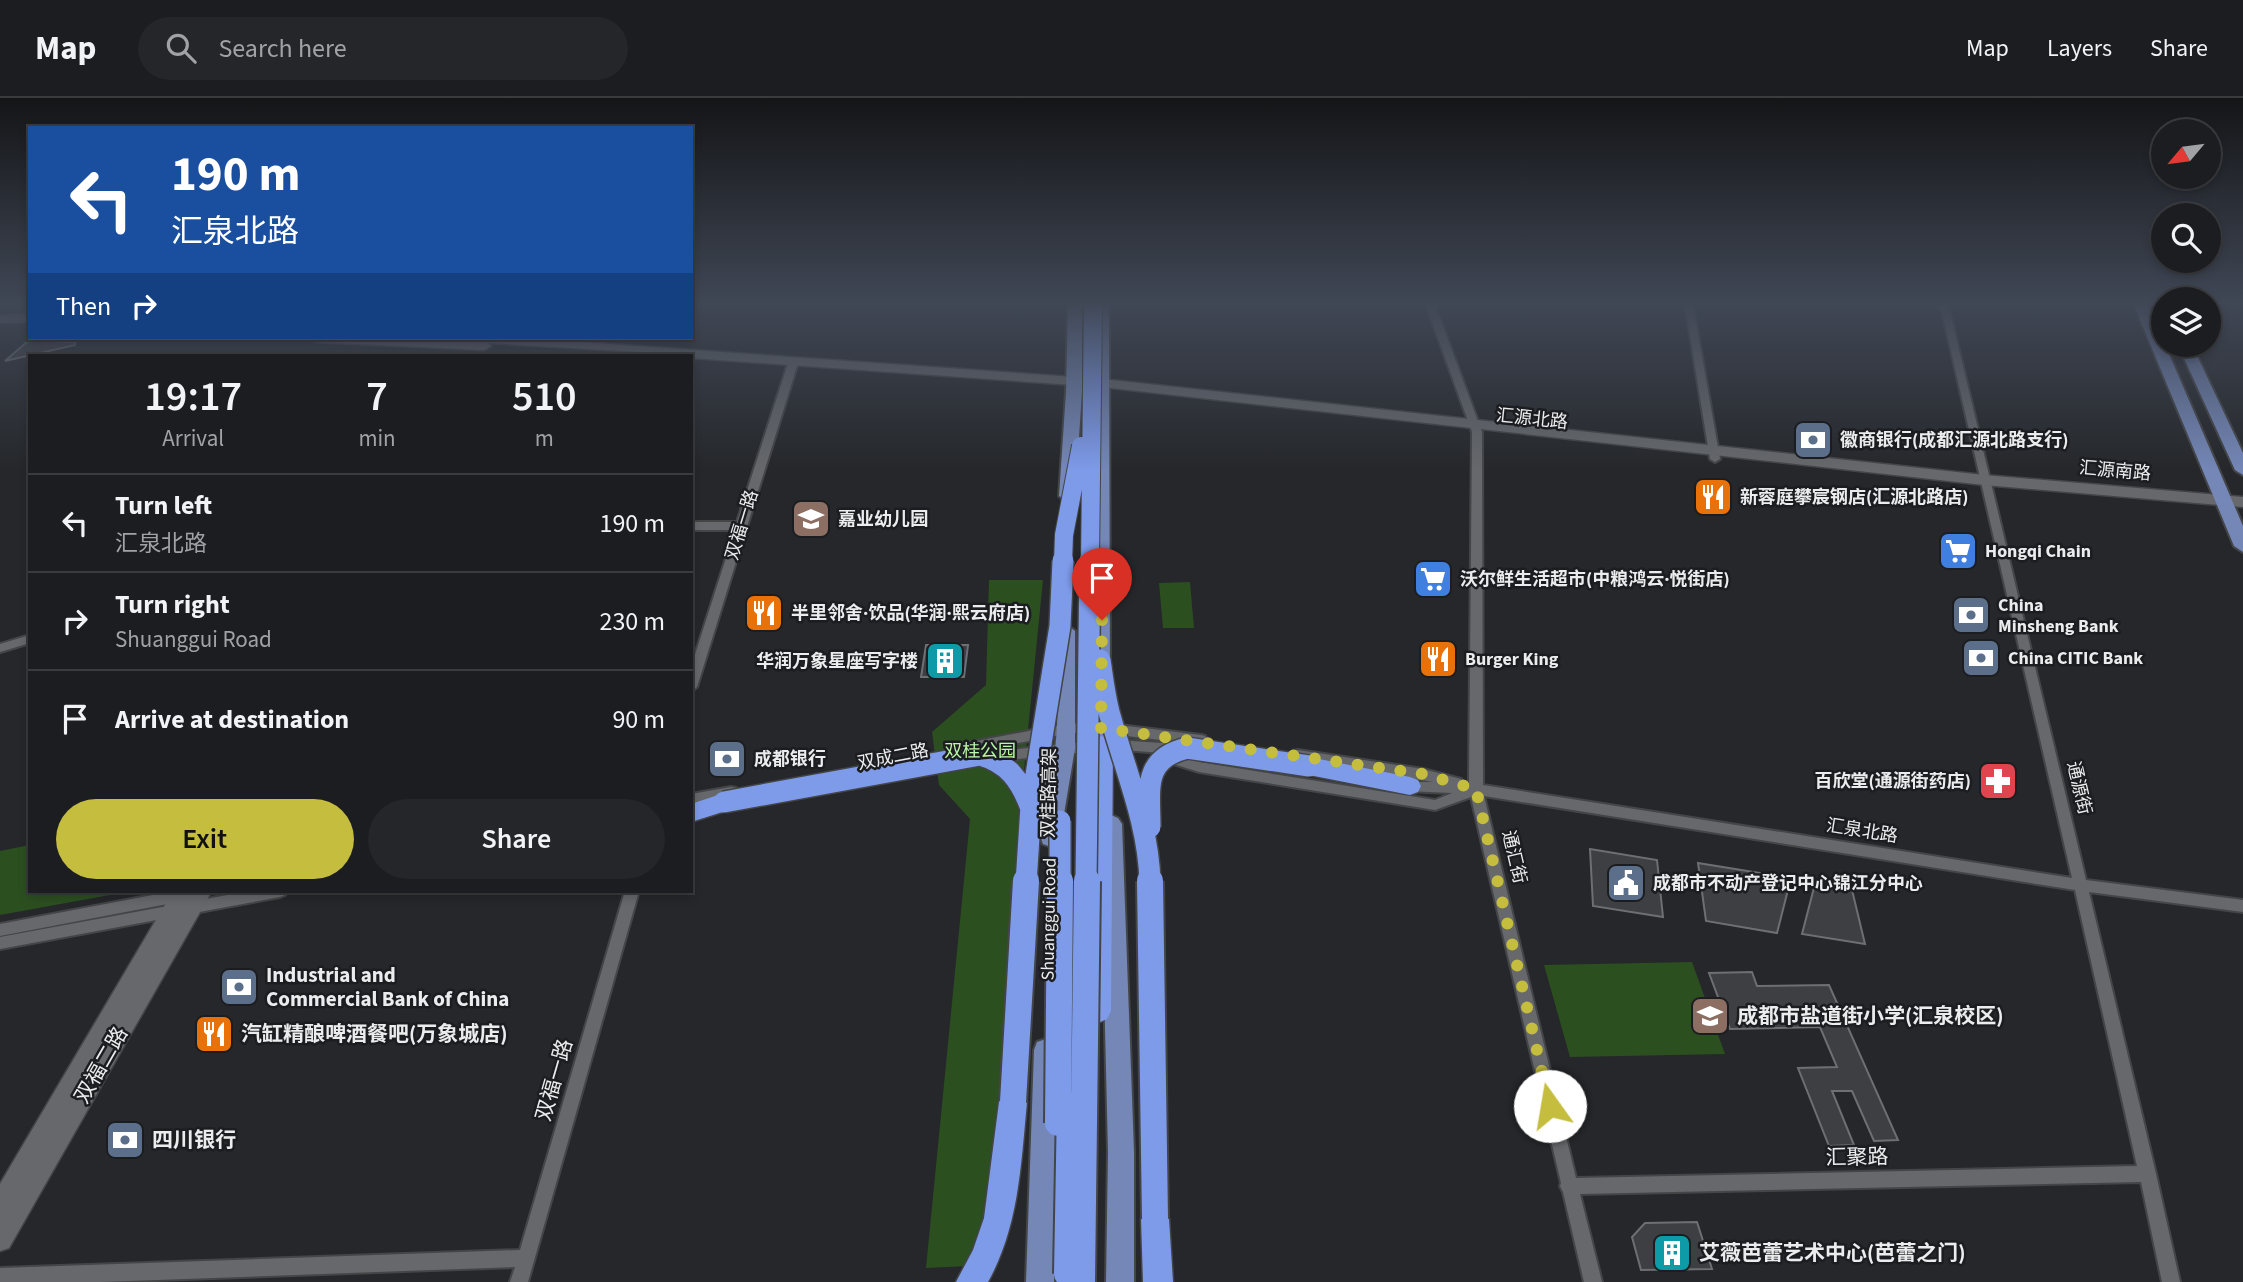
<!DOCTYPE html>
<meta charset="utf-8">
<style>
:root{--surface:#1c1d20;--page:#252629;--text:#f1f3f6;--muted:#a0a2a5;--line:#3a3b3e;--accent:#c4bd3e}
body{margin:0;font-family:"Source Sans 3","Noto Sans SC",sans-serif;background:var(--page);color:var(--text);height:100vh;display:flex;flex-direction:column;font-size:26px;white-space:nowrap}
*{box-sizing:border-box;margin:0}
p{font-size:23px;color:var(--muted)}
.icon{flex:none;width:38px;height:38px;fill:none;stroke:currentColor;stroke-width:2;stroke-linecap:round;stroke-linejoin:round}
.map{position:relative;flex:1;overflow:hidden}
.panel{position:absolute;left:28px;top:256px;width:665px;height:539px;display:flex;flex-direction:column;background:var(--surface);border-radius:0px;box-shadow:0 4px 10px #0003,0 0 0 2px var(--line)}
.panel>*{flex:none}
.banner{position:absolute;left:28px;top:28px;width:665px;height:214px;border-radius:0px;box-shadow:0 4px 10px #0003,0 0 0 2px var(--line);background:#1a4fa0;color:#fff;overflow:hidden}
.needle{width:46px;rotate:241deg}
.fabs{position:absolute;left:2151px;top:21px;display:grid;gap:14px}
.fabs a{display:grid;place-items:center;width:70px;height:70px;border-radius:50%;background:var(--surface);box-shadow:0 4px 10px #0003,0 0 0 2px var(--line);font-size:35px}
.pin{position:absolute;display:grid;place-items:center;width:60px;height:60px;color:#fff;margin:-72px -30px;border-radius:50% 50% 50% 0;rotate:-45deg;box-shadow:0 0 7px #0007}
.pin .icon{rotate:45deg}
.me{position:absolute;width:77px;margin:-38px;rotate:347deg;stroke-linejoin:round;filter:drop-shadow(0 0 5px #0008)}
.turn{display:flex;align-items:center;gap:24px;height:147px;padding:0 28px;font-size:32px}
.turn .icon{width:91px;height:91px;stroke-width:2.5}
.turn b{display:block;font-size:49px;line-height:60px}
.then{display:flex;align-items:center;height:66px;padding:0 28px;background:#0003;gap:14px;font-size:26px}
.eta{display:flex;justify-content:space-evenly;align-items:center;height:119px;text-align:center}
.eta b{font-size:42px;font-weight:600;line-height:49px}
.primary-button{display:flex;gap:14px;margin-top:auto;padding:14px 28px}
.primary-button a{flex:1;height:80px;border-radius:42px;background:var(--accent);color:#111;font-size:28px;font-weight:600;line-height:80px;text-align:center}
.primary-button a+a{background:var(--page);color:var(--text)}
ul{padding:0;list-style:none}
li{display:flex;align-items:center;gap:21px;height:98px;padding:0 28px;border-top:2px solid var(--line)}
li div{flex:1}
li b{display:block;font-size:26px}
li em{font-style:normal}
header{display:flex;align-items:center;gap:42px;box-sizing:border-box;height:98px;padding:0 35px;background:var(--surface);border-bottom:2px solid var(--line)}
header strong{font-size:33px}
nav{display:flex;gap:38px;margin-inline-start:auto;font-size:24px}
.search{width:490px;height:63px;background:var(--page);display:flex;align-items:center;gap:18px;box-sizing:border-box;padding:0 24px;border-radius:38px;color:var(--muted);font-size:26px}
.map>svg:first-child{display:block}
.green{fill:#2c4f20}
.building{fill:#3d3f42;stroke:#6d6f73;stroke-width:2}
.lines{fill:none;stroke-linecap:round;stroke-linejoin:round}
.street-casing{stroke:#434547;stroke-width:4}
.secondary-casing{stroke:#434547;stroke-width:3}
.primary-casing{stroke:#434547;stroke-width:4}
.highway-casing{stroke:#434547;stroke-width:3}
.street{fill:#66686b;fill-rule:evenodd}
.secondary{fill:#66686b;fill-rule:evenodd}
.primary{fill:#7487b7;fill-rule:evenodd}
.highway{fill:#7e9bea;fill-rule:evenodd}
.highway-bridge-far2-casing{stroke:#434547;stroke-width:20;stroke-linecap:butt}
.highway-bridge-far1-casing{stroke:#434547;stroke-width:24;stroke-linecap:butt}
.highway-bridge-casing{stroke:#434547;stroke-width:30;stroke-linecap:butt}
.highway-bridge-far2{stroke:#7e9bea;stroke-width:18}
.highway-bridge-far1{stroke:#7e9bea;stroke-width:21}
.highway-bridge{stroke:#7e9bea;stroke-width:26}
.route{stroke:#c4bd3e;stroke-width:12;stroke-dasharray:0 21.6}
.labels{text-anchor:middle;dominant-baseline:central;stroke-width:5;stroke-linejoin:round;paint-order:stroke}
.street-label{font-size:18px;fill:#ebecee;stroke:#1c1d20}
.poi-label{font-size:18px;font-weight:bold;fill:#ebecee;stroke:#1c1d20;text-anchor:start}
.park-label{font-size:18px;fill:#baf8a5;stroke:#1c1d20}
.near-poi-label{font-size:21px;font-weight:bold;fill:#ebecee;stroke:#1c1d20;text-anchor:start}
.near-street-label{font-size:21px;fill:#ebecee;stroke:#1c1d20}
</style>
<header>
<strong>Map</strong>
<div class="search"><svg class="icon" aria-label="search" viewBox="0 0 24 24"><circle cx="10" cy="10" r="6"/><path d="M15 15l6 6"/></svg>Search here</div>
<nav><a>Map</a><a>Layers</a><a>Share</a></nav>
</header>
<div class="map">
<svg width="2243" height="1184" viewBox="0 0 2243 1184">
<rect width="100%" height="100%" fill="#25272a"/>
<path class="green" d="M989,482H1043L1021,702L996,1080L990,1123L968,1168L926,1170L970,721L939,687L932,634L986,587Z
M1190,484L1194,530H1163L1159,485Z
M30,747V793H132L0,817V753Z
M1692,864L1725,956L1570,959L1544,867Z"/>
<path class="building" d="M29,242L75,244V247L5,263Z
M926,547H968L964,579H921Z
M1590,751L1657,762L1663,819L1593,808Z
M1698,765L1791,780L1777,835L1706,823Z
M1815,786L1852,792L1865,846L1802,836Z
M1752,874L1757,888L1829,887L1898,1042L1874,1043L1852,993H1832L1854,1047L1829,1048L1798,970L1837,969L1820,929L1730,931L1709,875Z
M1697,1124L1712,1171L1641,1172L1632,1139L1645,1125Z"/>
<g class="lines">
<defs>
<path id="street" d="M1426,207H1435L1482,334L1483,687L2072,780L1942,214L1937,207H1946L1950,214L2086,782L2243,802V814L2089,794L2156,1076L2180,1184H2162L2141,1084L1580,1096L1602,1184H1584L1563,1094L1560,1088L1561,1085L1471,699L1435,712L1199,674L1161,662L1160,658L1161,655L1112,651L1110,647L1112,643L1116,642L1178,646L1183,647L1184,651L1183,655L1175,656L1199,664L1435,702L1452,695L1406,693L1401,692L1399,688L1401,684H1433L1298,662L1293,661L1292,657L1293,653L1298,652L1423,671L1461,681L1462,685H1469L1472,334ZM1484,698L2075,792L2137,1068L1576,1080Z
M1685,207H1693L1720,361L1715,364L1710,361Z
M793,262L798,265L697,589L691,594V569L735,432H691V424H737L788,265Z
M30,537V545L0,554V546Z
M1093,625L1097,627L1099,630L1097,633L1065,636L966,655L961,654L960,650L961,646L966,645L1065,626Z
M1111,626L1201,637L1205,638L1207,642L1205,646L1201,647L1111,636L1107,634L1105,631L1107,628Z
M1094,643L1099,644L1100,648L1099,652L1094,653L991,664L986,663L985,659L986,655L991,654Z
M731,689L736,690L738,694L736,698L691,706V696Z
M174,793H211L209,797L204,799L0,838V826Z
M249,793H287L285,797L280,799L0,851V839Z
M625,793H639L528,1184H510L515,1169L101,1184H0V1170L520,1152Z"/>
<path id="secondary" d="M30,216V224L0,225V217Z
M310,240L470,243L466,240H524L1102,281L1984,377L2243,399V409L1984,387L1102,289L691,260V257L488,245L491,248L484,252L316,244Z
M173,793H212L9,1150L0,1153V1086Z"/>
<path id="primary" d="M1068,207H1082V294L1075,398L1067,403L1059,398L1066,294Z
M1095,207H1109L1110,593L1114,664L1111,670H1097L1094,664L1090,593Z
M2134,207H2148L2243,428V454L2234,448Z
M2178,247H2192L2243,355V377L2235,372Z
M1066,526L1075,533V650L1059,746L1051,749L1043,746C1033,725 1051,676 1055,651C1060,613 1056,572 1057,533Z
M1111,717L1118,720L1122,726L1134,1054V1184H1106L1108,1054L1100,726L1104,720Z
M1046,941L1055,944L1058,952L1054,1184H1026L1034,952L1037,944Z"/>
<path id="highway" d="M1102,638L1110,641L1113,647L1111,913L1107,921L1098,925L1089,921L1085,913L1091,647L1094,641Z
M1309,659L1410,679L1418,682L1421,688L1418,694L1410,697L1309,677L1301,674L1298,668L1301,662Z
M724,695L732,697L735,704L732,711L691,724V706Z
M1013,991L1023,995L1027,1004C1021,1066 1019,1128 988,1184H956L973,1152L984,1120L999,1004L1003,995Z
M1155,1107L1165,1111L1169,1121L1173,1184H1143L1141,1121L1145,1111Z"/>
</defs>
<use href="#street" class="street-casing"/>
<use href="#secondary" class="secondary-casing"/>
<use href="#primary" class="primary-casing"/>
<use href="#highway" class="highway-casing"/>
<use href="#street" class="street"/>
<use href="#secondary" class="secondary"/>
<use href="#primary" class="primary"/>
<use href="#highway" class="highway"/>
<defs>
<path id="highway-bridge-far2" d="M1063,464L1064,437L1081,348
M1090,464L1093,207"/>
<path id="highway-bridge-far1" d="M1100,562C1103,581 1105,602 1111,621C1126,674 1149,728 1150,785
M724,704L980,657C1008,665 1020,682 1030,708
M1150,729C1150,691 1142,661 1187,650L1309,668
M1026,785L1031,708L1060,528L1063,463
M1060,785V723
M1086,785L1090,463"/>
<path id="highway-bridge" d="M1150,783L1155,1121
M1013,1004L1026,783
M1058,1025L1060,783
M1067,1176L1070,1007
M1082,1184L1087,783"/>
</defs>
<use href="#highway-bridge-far2" class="highway-bridge-far2-casing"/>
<use href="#highway-bridge-far1" class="highway-bridge-far1-casing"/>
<use href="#highway-bridge" class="highway-bridge-casing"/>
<use href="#highway-bridge-far2" class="highway-bridge-far2"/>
<use href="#highway-bridge-far1" class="highway-bridge-far1"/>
<use href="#highway-bridge" class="highway-bridge"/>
</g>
<linearGradient id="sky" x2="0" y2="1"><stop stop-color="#141517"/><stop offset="0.55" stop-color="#404755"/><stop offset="1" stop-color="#404755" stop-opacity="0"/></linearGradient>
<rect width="2243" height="373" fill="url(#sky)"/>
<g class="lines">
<path class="route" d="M1102,522L1101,630L1423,676L1476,691L1550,1008"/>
</g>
<defs>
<symbol id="bank-square" viewBox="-11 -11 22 22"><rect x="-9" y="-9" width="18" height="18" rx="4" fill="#5c6f8a" stroke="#1c1d20"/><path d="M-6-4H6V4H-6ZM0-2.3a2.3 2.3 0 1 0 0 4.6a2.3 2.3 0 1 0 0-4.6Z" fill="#fff"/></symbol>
<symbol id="restaurant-square" viewBox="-11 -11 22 22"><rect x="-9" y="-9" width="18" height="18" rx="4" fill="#e8710a" stroke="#1c1d20"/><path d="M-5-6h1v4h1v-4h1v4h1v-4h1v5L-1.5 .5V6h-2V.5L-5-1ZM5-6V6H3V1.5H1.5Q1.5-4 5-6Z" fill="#fff"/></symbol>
<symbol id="school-square" viewBox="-11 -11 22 22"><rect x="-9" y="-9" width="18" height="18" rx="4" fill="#8d6e63" stroke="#1c1d20"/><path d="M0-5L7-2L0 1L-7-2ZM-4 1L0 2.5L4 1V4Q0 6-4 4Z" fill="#fff"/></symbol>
<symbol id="supermarket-square" viewBox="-11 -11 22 22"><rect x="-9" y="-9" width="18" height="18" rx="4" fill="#3f7fe0" stroke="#1c1d20"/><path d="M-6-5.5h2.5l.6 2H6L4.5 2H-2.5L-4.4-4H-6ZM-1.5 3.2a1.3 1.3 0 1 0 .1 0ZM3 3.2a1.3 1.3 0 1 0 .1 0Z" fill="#fff"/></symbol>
<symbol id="building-square" viewBox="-11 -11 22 22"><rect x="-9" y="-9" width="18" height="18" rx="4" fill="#0f9aa8" stroke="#1c1d20"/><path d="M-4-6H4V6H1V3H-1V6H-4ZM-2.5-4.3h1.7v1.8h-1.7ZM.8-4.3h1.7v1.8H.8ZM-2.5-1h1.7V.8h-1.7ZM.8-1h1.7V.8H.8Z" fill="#fff"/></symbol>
<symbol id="pharmacy-square" viewBox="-11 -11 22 22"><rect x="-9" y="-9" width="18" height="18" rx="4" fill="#e0444e" stroke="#1c1d20"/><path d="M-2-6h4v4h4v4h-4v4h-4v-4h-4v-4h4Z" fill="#fff"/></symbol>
<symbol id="civic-square" viewBox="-11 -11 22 22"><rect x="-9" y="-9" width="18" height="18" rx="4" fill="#5c6f8a" stroke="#1c1d20"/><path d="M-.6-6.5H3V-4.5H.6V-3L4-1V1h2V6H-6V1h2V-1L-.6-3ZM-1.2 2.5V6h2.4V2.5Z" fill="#fff"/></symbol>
</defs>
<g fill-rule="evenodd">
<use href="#bank-square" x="1791" y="320" width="44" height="44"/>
<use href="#restaurant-square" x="1691" y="377" width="44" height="44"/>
<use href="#school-square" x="789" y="399" width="44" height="44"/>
<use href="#supermarket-square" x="1936" y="431" width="44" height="44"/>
<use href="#supermarket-square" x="1411" y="459" width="44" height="44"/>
<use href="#restaurant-square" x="742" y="493" width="44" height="44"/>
<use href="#bank-square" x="1949" y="495" width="44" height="44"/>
<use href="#bank-square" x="1959" y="538" width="44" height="44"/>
<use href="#restaurant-square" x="1416" y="539" width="44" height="44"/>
<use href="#building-square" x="923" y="541" width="44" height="44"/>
<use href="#bank-square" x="705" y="639" width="44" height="44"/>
<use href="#pharmacy-square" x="1976" y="661" width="44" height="44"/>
<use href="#civic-square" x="1604" y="763" width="44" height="44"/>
<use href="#bank-square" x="217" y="867" width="44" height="44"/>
<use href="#school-square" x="1688" y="896" width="44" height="44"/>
<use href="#restaurant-square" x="192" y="914" width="44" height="44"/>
<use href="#bank-square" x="103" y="1020" width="44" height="44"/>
<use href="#building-square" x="1650" y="1133" width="44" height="44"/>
</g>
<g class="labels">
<g class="street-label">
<text transform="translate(1532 321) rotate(6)">汇源北路</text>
<text transform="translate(2115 373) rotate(5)">汇源南路</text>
<text transform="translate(742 427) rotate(-73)">双福一路</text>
<text transform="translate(893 659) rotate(-11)">双成二路</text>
<text transform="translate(2079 690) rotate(77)">通源街</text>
<text transform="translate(1049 695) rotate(-89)">双桂路高架</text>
<text transform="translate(1862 733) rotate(9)">汇泉北路</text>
<text transform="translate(1514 759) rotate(77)">通汇街</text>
<text transform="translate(1049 821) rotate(-89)">Shuanggui Road</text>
</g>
<g class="poi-label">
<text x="1840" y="342">徽商银行(成都汇源北路支行)</text>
<text x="1740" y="399">新蓉庭攀宸钢店(汇源北路店)</text>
<text x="838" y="421">嘉业幼儿园</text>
<text x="1985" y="453">Hongqi Chain</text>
<text x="1460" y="481">沃尔鲜生活超市(中粮鸿云·悦街店)</text>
<text x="1998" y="507">China<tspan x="1998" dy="21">Minsheng Bank</tspan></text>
<text x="791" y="515">半里邻舍·饮品(华润·熙云府店)</text>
<text x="2008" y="560">China CITIC Bank</text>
<text x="1465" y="561">Burger King</text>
<text x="918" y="563" text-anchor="end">华润万象星座写字楼</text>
<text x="754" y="661">成都银行</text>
<text x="1971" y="683" text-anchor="end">百欣堂(通源街药店)</text>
<text x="1653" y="785">成都市不动产登记中心锦江分中心</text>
</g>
<g class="park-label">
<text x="980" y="653">双桂公园</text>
</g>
<g class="near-poi-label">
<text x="266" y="877">Industrial and<tspan x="266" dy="24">Commercial Bank of China</tspan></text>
<text x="1737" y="918">成都市盐道街小学(汇泉校区)</text>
<text x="241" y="936">汽缸精酿啤酒餐吧(万象城店)</text>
<text x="152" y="1042">四川银行</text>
<text x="1699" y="1155">艾薇芭蕾艺术中心(芭蕾之门)</text>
</g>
<g class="near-street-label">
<text transform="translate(101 967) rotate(-60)">双福二路</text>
<text transform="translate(554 982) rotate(-74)">双福一路</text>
<text transform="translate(1857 1059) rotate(-1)">汇聚路</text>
</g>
</g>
</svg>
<div class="fabs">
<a><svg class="needle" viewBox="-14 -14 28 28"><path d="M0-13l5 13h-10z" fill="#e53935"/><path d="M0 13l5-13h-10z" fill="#a0a2a5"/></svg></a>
<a><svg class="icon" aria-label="search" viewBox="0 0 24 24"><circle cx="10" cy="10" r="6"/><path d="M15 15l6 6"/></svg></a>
<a><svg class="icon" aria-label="layers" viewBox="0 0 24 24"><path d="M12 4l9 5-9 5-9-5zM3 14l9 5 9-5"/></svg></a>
</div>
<div class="pin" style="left:1102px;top:522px;background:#d93025"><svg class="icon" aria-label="arrive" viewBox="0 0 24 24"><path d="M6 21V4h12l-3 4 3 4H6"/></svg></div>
<svg class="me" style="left:1550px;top:1008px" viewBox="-20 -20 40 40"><circle r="19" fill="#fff"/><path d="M0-13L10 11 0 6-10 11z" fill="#c4bd3e"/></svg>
<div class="banner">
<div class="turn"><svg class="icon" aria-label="left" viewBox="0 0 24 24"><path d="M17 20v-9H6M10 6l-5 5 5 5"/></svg><div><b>190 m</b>汇泉北路</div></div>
<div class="then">Then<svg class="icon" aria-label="right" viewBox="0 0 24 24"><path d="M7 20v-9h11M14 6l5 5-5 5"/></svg></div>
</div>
<section class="panel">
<div class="eta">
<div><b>19:17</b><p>Arrival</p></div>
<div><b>7</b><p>min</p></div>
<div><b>510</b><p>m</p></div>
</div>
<ul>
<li><svg class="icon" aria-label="left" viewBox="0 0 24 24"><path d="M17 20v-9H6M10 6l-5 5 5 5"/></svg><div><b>Turn left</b><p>汇泉北路</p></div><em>190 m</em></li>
<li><svg class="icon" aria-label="right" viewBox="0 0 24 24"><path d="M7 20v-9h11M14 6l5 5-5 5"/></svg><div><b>Turn right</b><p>Shuanggui Road</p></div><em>230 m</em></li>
<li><svg class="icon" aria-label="arrive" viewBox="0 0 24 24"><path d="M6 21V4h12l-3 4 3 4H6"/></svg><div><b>Arrive at destination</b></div><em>90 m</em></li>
</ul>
<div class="primary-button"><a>Exit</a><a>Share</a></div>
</section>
</div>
